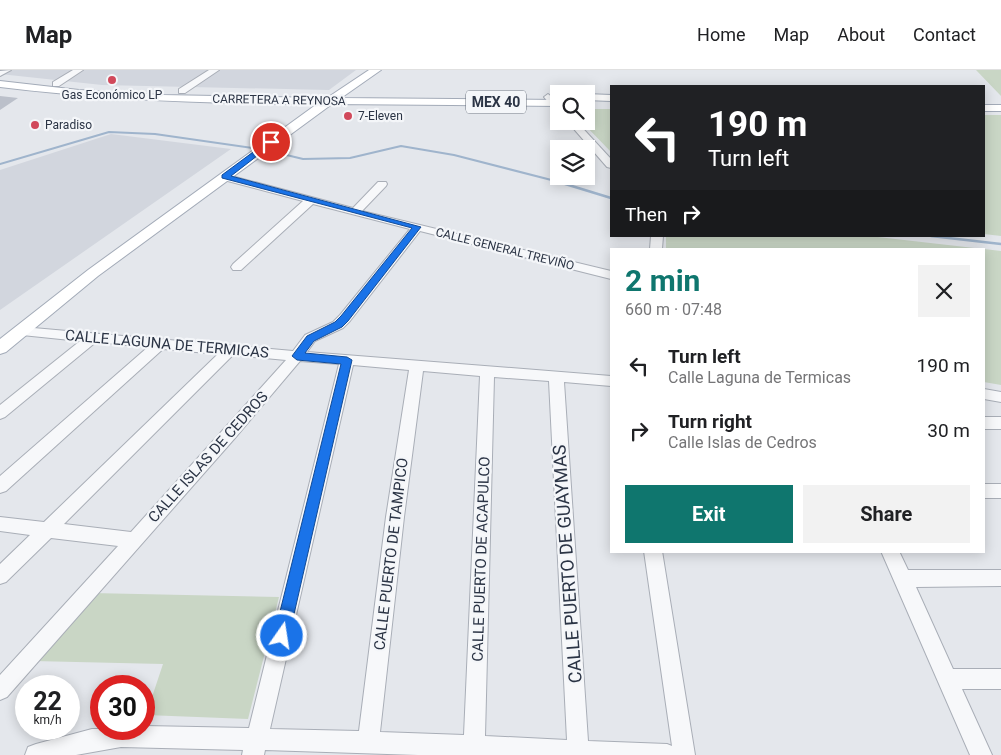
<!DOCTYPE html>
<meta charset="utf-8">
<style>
:root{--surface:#fff;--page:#f2f2f2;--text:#202124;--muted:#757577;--line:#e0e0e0;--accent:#0f766e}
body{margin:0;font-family:Roboto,sans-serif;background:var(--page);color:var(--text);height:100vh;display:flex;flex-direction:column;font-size:19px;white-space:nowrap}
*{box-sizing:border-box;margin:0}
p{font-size:16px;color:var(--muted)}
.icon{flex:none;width:28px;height:28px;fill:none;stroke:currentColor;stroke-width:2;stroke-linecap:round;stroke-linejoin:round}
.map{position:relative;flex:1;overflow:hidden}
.sheet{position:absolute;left:610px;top:178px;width:375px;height:305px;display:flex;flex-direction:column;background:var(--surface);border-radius:0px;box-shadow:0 2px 12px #0003}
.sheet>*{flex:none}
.banner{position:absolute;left:610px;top:15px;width:375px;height:152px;border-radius:0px;box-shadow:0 2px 12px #0003;background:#202124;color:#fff;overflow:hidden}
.buttons{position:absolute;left:550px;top:15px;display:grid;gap:10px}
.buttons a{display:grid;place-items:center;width:45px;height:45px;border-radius:0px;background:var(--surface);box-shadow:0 2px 12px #0003;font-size:25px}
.speed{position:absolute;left:15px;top:605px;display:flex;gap:10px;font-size:25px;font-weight:700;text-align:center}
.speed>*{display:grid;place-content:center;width:65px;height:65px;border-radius:50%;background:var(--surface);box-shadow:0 2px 12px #0003;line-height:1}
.speed small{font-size:12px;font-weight:400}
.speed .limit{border:8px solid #d22;background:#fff;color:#111}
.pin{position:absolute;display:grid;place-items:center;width:42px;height:42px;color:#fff;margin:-21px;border:2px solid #fff;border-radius:50%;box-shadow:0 1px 5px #0007}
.me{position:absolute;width:55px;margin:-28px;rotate:13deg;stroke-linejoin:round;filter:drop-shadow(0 0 4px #0008)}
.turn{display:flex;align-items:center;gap:18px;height:105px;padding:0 15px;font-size:22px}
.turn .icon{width:65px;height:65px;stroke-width:2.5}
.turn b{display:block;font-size:35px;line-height:42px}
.then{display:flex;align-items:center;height:48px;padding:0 15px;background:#0003;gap:10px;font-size:19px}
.round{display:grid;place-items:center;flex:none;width:52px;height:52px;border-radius:0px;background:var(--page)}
.headline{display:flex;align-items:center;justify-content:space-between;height:85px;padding:0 15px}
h1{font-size:30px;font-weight:700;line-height:38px;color:var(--accent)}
.button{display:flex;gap:10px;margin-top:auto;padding:10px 15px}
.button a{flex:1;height:58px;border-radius:0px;background:var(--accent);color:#fff;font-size:20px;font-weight:700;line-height:58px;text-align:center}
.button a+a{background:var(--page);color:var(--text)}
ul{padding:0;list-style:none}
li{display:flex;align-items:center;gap:15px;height:65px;padding:0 15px}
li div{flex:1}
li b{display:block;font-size:19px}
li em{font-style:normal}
header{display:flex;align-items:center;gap:30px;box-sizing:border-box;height:70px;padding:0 25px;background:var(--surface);border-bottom:1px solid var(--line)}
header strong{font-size:24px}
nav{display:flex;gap:28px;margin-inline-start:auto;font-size:18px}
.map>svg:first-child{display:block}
.built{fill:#d2d6de}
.green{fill:#c9d6c5}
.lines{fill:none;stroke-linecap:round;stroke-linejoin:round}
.stream-far1{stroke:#9fb4cc;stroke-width:2}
.stream{stroke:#9fb4cc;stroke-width:2.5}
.building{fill:#bbc0ca}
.minor-casing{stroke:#a9aeb7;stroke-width:2}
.major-casing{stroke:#a3abb8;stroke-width:2}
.minor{fill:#f7f8fa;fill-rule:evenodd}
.major{fill:#fff;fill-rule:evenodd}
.route{fill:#1a73e8;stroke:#114b97}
.poi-dot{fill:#d1495b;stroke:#f4f6f9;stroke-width:2}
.labels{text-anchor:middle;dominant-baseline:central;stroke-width:4.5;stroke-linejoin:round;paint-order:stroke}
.far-poi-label{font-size:12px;fill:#2b3445;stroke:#f4f6f9;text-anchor:start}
.far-street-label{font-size:12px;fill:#2b3445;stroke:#f4f6f9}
.shield{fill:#f4f6f9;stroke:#676e7b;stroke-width:1}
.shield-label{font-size:14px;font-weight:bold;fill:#2b3445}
.street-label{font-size:15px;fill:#2b3445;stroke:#f4f6f9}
.near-street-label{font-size:18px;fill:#2b3445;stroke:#f4f6f9}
</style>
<header>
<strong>Map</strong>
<nav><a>Home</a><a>Map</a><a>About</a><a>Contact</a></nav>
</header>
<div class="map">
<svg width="1001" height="685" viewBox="0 0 1001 685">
<rect width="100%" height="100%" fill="#e4e7ec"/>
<path class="built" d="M0,0H356L329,20L102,15L0,4Z
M111,64L231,79L0,240V100Z"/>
<path class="green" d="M976,0H1001V26Z
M586,39H611V82L581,51H586Z
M984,45H1001V166L984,164Z
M666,166H869L983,179H666Z
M984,179L1001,181V315L984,312Z
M91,523L279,527L248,649L146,645L163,594L33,591Z"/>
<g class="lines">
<path class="stream-far1" d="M266,80L303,89L350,88L401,76L454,85L567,114
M0,94L109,62L155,64L260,79"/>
<path class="stream" d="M562,113L611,128
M931,166L1001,174"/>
</g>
<path class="building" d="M0,26L18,28L0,40Z"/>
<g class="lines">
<defs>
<path id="minor" d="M11,0L0,6V1Z
M73,0H83L59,16H53V12Z
M209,0H219L185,23H179V19Z
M548,24L559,33V42L556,41L544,27Z
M567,51H576L611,89V98L607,97Z
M224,104L353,138L378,112H386L387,114L386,116L362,141L611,201V209L420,161L350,251L343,258L315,271L307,282L611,306V316L564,312L588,671L667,674L672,676L644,481H662L695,685H418L265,680L264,685H242L243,680L121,677L76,685H25L28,677L36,674L92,659H144V656L249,658L339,294L300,291L235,368L7,627L0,630V605L118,476L51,468L6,512L0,514V494L30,465L0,461V447L44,452L218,284L163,279L6,421L0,423V406L148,277L96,272L5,347L0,349V335L80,271L22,265L17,264L15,261L17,258L22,257L293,281L305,265L333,252L340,245L410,159L313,134L241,200H233L231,197L233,194L303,131L220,109L219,107ZM233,285L286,290L131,462L64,454ZM353,295L409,300L386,447L359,661L270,659ZM423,301L480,306L464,665L380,662L404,447ZM494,307L549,311L567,670L485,666Z
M651,166H663L662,179H650Z
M984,319L1001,322V332L984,329Z
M984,347H1001V359H984Z
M984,414H1001V428H984Z
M881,481H899L908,500H1001V516L916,517L953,599H1001V619H962L992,685H970Z"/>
<path id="major" d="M369,0H381L341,28L559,30V36L332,34L98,206L6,282L0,284V269L88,200L317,34C211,34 106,30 0,17V11L79,20L162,25L327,28Z
M586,24L611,25V31L586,30Z
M984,35H1001V41H984Z"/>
</defs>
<use href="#minor" class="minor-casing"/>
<use href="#major" class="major-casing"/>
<use href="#minor" class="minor"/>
<use href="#major" class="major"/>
</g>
<path class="route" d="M268,71L275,72L231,106L421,157L348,251L342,257L314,271L305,283L347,287L352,290L289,566L287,571L282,573L277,571L274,566L341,294L297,290L292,286L307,266L335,252L341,246L412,158L222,108V105Z"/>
<g class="poi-dot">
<circle cx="112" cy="10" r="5"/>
<circle cx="348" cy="46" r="5"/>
<circle cx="35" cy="55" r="5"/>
</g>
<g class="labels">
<g class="far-poi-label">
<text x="112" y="25" text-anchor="middle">Gas Económico LP</text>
<text x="358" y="46">7-Eleven</text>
<text x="45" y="55">Paradiso</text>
</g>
<g class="far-street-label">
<text transform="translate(279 30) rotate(1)">CARRETERA A REYNOSA</text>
<text transform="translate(505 179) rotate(14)">CALLE GENERAL TREVIÑO</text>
</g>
<rect class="shield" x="466" y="20.5" width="60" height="23" rx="4"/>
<g class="shield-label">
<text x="496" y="32">MEX 40</text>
</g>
<g class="street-label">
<text transform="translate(167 274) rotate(5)">CALLE LAGUNA DE TERMICAS</text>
<text transform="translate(208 387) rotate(-48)">CALLE ISLAS DE CEDROS</text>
<text transform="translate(391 484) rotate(-83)">CALLE PUERTO DE TAMPICO</text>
<text transform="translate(481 489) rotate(-88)">CALLE PUERTO DE ACAPULCO</text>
</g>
<g class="near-street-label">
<text transform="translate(567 494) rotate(-94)">CALLE PUERTO DE GUAYMAS</text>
</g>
</g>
</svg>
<div class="buttons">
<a><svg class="icon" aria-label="search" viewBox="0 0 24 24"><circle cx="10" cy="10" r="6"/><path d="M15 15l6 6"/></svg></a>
<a><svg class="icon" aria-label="layers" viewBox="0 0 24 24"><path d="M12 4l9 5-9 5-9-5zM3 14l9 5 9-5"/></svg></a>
</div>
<div class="speed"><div>22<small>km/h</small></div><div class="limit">30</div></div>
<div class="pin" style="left:271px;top:72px;background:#d93025"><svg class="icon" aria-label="arrive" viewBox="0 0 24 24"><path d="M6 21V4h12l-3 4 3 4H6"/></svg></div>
<svg class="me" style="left:282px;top:566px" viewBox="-20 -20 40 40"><circle r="17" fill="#1a73e8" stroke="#fff" stroke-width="3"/><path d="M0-11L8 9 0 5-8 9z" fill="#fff"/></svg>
<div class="banner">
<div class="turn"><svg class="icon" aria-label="left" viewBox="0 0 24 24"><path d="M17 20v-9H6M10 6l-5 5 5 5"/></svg><div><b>190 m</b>Turn left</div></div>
<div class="then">Then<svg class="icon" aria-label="right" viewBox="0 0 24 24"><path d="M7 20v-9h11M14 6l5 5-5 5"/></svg></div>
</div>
<section class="sheet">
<div class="headline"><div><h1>2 min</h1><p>660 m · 07:48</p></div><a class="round"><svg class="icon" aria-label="close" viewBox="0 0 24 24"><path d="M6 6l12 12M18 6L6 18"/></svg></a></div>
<ul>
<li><svg class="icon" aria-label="left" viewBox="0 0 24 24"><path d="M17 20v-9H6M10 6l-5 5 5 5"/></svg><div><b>Turn left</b><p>Calle Laguna de Termicas</p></div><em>190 m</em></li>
<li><svg class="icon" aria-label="right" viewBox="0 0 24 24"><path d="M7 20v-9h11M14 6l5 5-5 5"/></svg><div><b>Turn right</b><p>Calle Islas de Cedros</p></div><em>30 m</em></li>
</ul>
<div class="button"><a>Exit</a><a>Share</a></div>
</section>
</div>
